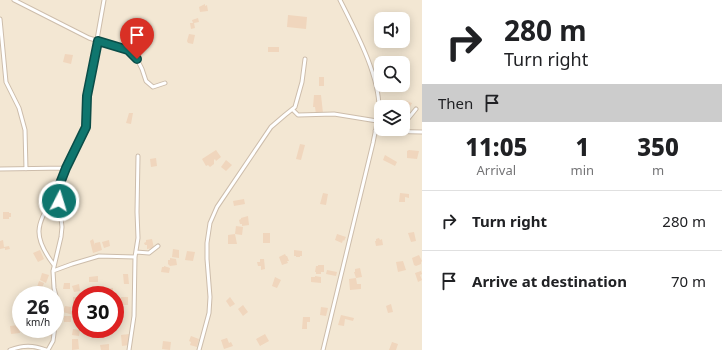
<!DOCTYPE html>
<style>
:root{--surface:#fff;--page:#f2f2f2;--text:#202124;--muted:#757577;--line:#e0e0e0}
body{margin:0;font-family:"Noto Sans",sans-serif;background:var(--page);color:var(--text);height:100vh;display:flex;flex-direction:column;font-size:15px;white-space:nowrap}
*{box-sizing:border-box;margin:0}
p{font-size:13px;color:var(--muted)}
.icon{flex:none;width:22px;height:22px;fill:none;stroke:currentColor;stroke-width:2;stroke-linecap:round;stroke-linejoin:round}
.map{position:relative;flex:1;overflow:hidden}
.details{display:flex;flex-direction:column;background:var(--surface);width:300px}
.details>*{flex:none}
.banner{background:#fff;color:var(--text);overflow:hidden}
.buttons{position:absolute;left:374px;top:12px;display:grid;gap:8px}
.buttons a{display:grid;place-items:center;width:36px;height:36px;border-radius:8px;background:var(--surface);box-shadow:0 2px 10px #0003;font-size:20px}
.speed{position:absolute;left:12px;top:286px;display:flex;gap:8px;font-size:20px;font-weight:700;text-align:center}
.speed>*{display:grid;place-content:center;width:52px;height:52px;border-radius:50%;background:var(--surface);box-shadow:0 2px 10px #0003;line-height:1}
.speed small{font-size:10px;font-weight:400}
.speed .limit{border:6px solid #d22;background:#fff;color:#111}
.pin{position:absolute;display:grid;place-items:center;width:34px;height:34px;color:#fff;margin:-41px -17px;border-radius:50% 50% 50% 0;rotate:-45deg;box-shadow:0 0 4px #0007}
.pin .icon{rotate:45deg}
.me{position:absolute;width:44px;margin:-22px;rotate:5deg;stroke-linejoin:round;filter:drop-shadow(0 0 3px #0008)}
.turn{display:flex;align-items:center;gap:14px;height:84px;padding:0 16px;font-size:18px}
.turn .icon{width:52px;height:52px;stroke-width:2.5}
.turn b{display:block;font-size:28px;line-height:34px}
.then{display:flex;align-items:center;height:38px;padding:0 16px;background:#0003;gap:8px;font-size:15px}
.eta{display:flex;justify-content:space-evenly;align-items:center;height:68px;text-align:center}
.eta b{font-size:24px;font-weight:800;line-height:28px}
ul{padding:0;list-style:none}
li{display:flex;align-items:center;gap:12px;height:60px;padding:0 16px;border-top:1px solid var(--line)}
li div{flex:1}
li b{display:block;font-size:15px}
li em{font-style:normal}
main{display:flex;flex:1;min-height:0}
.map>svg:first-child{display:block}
.residential{fill:#f3e7d3;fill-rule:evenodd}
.building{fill:#f0d6bd}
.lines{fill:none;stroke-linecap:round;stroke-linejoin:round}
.street-casing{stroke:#cdbdab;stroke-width:5}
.street{stroke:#fff;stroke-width:3}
.route-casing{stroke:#0a4d48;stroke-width:10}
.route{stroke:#0f766e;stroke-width:7}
</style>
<main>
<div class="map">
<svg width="422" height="350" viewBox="0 0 422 350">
<rect width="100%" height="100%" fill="#fbf5e4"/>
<path class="residential" d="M0,0H422V350H0ZM381,19H403V41H381ZM381,63H403V85H381ZM381,107H403V129H381ZM21,295H55V329H21ZM81,295H115V329H81Z"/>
<path class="building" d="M205,4V6L207,5L208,11L200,12L199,7Z
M288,15L307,17L306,29L287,27Z
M198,18L199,22L194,23L195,28L191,29L190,23H193L192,20Z
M189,34L195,35L193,44L188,43L187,41Z
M268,47H279V52H268Z
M65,54L73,55L71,64L63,62Z
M319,77H324V86H319Z
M314,95H321L323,113L316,114L315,107H313Z
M404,100L412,103L409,109H403L404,107L401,106Z
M129,113H133L131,124L126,123Z
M300,144L305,145L301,160L296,159Z
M216,150L221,157L216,161L215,159L214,160V164L210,167L208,165L206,166L202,159Z
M409,150L419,151L417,159L407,158V151Z
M385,155L397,162L395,166L383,160Z
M156,158L157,166L151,167L150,159Z
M226,160L232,165L226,171L221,167Z
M323,193L328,194L326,205L320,204Z
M400,193L409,194V198L405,197V202H399Z
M244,199L245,204L234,206L233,201Z
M3,212H9V213H11V217H9V219H3Z
M248,216L249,225L242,226V224H240L239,220L241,219V218Z
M236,226L243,227L242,235L235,234Z
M414,232L416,241L411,242L408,233Z
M263,233H270V243H263Z
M235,234L237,244H228V235Z
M337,234L346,237L344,241L343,240L342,243L335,240Z
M379,238L380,240L382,239L383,245L376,246L375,241H376V239Z
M93,239L95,245V243L100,242L102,250L93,253L90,241Z
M152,239L154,248L147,249V245H145L144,243L146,242V240Z
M3,240L4,247L9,246L10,249L5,250V248L0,249V241Z
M109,240L110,246L104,248L102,242Z
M173,249L179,250V258L172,257Z
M40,250L44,259L38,262L33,253Z
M294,250L302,251V256H300V257H296V256H294Z
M187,251L195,252L193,261L185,260Z
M285,254L286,256H287L289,261H287L288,263L282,265L279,257Z
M419,255L422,261L421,262V264L416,266L414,265L412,258Z
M170,258L176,259L177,265L170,266L168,264V260H170Z
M260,259H264L265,269L261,270V266H258L257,262H260Z
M403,261L406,270L398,272L396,262Z
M318,265H324V272H321V274H316V272H315L316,266H318Z
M164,266L170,268L169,273L161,272L162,267H164Z
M360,268L362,277L356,278L354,272H355V269Z
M327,270L337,272L336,276L326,274Z
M421,271L422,274L420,275L422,280L418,282L415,273Z
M42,273L49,275L46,283L40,280Z
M123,274H128L129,284H124Z
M98,276V282H89V277Z
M315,276L321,277V283L311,282V277H315Z
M275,277L281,280L277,288L272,286Z
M356,278L357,284H361V289L350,290L349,279Z
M39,281L44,283L41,291L36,290Z
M64,283H70V289H63Z
M79,284L80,291L74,292L72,286Z
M113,288V292L99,293L98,289Z
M73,297H78V309H73Z
M121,297H128V305H120Z
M230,297L235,304L230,307L226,301Z
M391,304L393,312L388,313L386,306Z
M243,305L248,312L243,316L238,309Z
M65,306L71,307V311L74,312L73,315L63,312Z
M321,307L328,308L326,316L320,315Z
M341,315L354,318L353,321L345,319L344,326L338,325Z
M64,316H71V322H64Z
M303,317H310V322H307V329H302Z
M19,325L20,333L11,334L10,326Z
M45,329L53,330L52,336L44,334Z
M73,329L80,330L79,336L72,335Z
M129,334V345L122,346L121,335Z
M265,334L269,341L260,346L256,339Z
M191,336L199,339L197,347L190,345L191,342L189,341Z
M227,338L229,343L231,342L233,346L224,349L221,340Z
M72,339H78L79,349L72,350Z
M163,341L171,342L170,350L162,349Z
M392,342L398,344L396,350H389Z
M109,344V350H101L100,345Z"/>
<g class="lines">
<defs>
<path id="street" d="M14,0L89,38L128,50L137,59L142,69L146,81L153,87L165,83
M0,19L6,82L19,108L25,130L26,169
M293,110L298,115L334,114L377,121
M403,125L416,109
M375,131L422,132
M0,169L66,168
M136,252L149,253L158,246
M135,257L138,238L137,212L138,156
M54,265C28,231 40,222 58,188
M53,271L72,264L99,256L135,257L134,316L129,350
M10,350C23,345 33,345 46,350
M48,350L53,341L58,304L54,288L53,271L61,237L62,227L58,192L66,168L86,127L87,96L104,0
M199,350L209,313L210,297L207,259V243L210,223L217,207L271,127L285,115L295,107L302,82L305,59
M323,350L373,143C375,132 378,121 379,110C380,76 355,30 340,0"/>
</defs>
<use href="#street" class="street-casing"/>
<use href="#street" class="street"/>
</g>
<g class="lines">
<defs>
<path id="route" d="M59,201V186L66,168L86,127L87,96L98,41L128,50L137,59"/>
</defs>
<use href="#route" class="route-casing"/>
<use href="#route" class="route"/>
</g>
</svg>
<div class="buttons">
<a><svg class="icon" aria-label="sound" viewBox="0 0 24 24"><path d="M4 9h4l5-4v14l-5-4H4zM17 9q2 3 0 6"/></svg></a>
<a><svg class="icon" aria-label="search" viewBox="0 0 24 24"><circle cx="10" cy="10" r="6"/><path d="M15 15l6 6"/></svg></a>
<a><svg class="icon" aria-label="layers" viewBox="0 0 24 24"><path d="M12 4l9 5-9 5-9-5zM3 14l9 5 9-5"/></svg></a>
</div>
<div class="speed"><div>26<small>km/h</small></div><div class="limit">30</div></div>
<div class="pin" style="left:137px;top:59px;background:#d93025"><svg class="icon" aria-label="arrive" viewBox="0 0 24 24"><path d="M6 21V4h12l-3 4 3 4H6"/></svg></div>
<svg class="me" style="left:59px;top:201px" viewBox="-20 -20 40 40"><circle r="17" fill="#0f766e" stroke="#fff" stroke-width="3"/><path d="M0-11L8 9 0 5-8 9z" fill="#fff"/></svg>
</div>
<section class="details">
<div class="banner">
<div class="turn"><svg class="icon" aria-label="right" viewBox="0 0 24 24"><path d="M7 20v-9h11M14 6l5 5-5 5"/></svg><div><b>280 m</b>Turn right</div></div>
<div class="then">Then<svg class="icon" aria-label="arrive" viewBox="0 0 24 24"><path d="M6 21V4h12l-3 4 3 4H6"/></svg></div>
</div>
<div class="eta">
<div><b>11:05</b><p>Arrival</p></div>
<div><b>1</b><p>min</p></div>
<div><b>350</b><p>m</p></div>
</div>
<ul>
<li><svg class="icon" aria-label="right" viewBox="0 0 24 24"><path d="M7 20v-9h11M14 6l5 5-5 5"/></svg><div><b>Turn right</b></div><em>280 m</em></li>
<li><svg class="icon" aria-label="arrive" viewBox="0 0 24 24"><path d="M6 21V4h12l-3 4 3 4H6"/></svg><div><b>Arrive at destination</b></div><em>70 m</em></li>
</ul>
</section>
</main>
